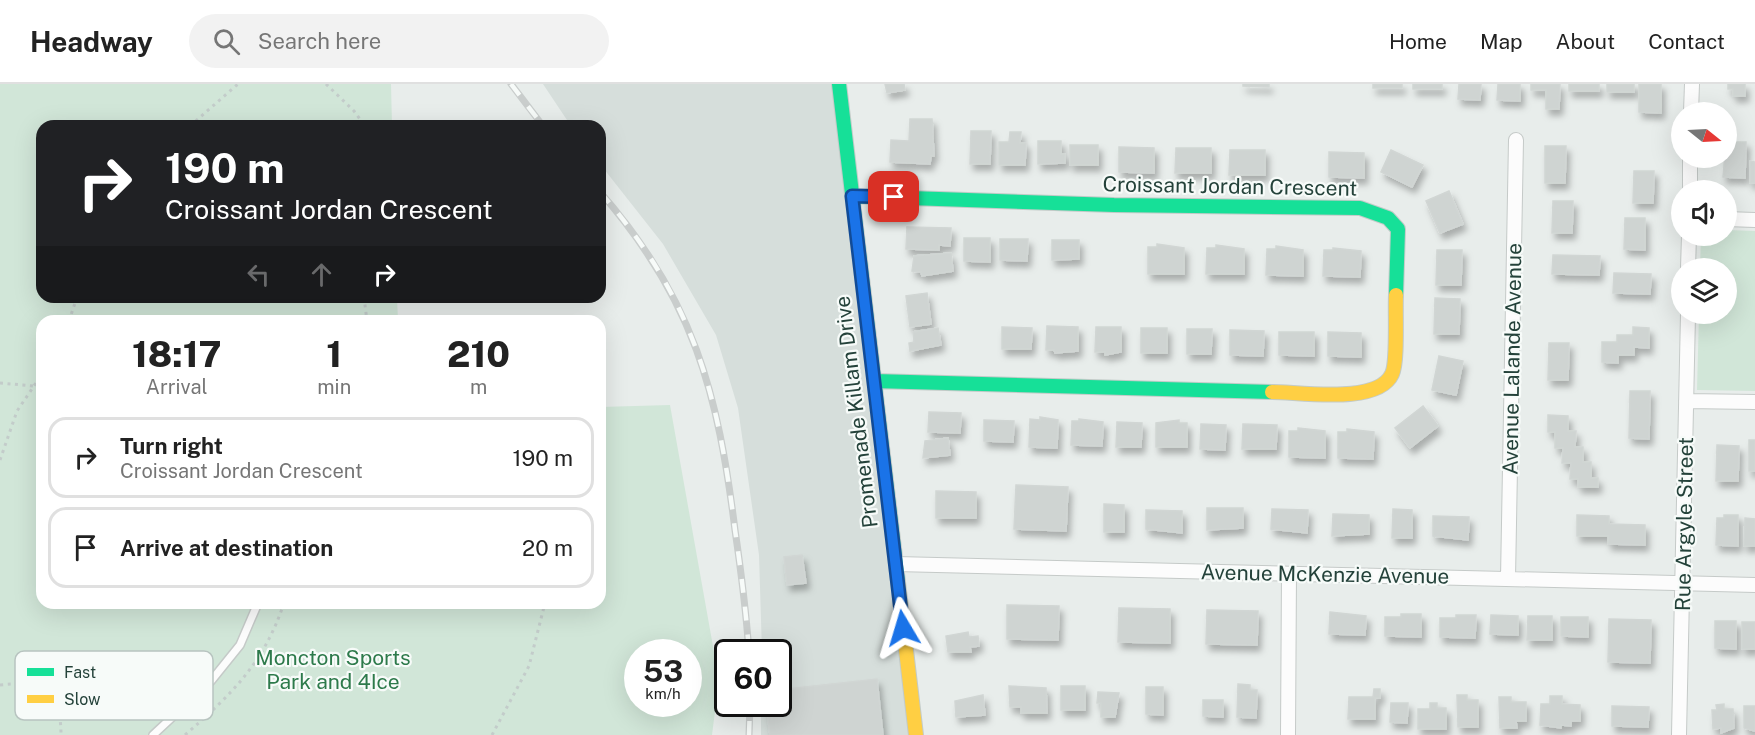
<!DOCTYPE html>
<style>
:root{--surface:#fff;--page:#f2f2f2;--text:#222;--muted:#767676;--line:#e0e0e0}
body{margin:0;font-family:"Public Sans",sans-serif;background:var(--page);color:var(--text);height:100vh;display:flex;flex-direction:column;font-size:22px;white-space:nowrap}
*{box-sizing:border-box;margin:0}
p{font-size:20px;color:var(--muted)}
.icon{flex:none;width:33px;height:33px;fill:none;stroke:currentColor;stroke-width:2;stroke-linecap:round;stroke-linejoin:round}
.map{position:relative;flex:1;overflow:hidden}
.sheet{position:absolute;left:36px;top:231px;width:570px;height:294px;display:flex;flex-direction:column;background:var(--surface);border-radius:18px;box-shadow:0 6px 24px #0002}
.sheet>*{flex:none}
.top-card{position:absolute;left:36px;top:36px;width:570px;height:183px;border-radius:18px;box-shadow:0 6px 24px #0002;background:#202124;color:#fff;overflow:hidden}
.needle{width:39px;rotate:108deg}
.tools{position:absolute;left:1671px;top:18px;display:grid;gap:12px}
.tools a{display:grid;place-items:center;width:66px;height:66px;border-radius:50%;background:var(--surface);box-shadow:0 6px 24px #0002;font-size:30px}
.speed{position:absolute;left:624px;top:555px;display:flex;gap:12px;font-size:30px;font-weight:700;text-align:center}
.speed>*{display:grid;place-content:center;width:78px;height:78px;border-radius:50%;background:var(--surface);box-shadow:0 6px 24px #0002;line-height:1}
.speed small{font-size:15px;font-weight:400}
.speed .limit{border:3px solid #111;border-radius:9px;background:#fff;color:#111}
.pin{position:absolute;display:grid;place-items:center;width:51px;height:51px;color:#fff;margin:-26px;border-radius:12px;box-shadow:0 3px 9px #0006}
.me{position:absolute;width:66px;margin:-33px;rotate:353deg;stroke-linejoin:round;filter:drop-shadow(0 0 4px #0008)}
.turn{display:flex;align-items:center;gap:21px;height:126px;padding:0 30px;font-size:27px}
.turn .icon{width:78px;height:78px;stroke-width:2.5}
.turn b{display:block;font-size:42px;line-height:51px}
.lanes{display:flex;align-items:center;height:57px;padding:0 30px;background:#0003;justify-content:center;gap:30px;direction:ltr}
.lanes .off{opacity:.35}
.eta{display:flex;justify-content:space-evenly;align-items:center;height:102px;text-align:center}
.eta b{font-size:36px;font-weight:800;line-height:42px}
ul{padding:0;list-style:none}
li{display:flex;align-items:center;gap:18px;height:81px;margin:0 12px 9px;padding:0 18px;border:3px solid var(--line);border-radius:18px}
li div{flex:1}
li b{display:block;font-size:22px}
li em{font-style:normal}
header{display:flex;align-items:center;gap:36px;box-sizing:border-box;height:84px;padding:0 30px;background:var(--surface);border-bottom:2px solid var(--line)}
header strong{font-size:28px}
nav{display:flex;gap:33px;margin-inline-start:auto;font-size:21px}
.search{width:420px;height:54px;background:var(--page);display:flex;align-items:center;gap:15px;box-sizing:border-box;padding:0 21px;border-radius:33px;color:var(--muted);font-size:22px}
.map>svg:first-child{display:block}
.built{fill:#d6dedb}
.green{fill:#d1e6d8;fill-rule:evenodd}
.building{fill:#cfd4d2;stroke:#d1d6d4;stroke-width:1.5;filter:url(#shadow)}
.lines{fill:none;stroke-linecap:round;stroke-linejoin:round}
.lane-casing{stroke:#c5cac8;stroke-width:10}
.street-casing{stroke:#c5cac8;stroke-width:16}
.fast-casing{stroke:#c3cbc8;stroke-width:16}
.slow-casing{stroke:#c3cbc8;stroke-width:16}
.path{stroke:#c3ccca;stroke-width:3;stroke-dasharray:3 4.5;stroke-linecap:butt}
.lane{stroke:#fcfcfc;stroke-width:7}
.street{stroke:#fcfcfc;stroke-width:14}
.fast{stroke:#16e098;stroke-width:14}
.slow{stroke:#ffcf43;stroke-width:14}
.rail-casing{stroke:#c9cdcc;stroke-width:7}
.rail{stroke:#f7fbf9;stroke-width:4.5;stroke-dasharray:14;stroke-linecap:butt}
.route-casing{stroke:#114b97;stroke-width:15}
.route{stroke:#1a73e8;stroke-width:10}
.labels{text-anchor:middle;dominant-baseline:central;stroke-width:4.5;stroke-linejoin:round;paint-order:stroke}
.street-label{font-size:21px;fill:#24423a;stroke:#f7fbf9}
.park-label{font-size:21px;fill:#2d7a4b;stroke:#f7fbf9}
.key{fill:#f7fbf9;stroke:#b8c4c0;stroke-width:1.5}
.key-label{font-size:16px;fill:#24423a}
</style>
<header>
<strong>Headway</strong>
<div class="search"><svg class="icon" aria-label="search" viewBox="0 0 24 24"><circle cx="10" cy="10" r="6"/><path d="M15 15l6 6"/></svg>Search here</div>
<nav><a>Home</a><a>Map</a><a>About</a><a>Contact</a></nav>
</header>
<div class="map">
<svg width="1755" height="651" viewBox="0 0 1755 651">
<defs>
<filter id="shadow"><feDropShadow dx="3.5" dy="6" stdDeviation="3" flood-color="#0004"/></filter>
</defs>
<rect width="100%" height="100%" fill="#e8edeb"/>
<path class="built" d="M543,0H843L919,651H761V620H778V568H762L759,471L738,324L716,251L663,160L600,80V42H571Z"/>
<path class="green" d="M0,0H391L392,42H42V213H397L398,237H42V519H600V323L670,321L719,596L712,651H0ZM638,568H688V620H638Z
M1727,146L1755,147V307L1697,306L1699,230H1726V184H1700L1701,152H1726Z"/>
<path class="building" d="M885,0H904L905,6L887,9Z
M1243,0H1269V3L1243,2Z
M1373,0H1402V4H1373Z
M1413,0H1442V5H1413Z
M1459,0H1481L1480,16L1458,15Z
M1498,0H1520V17L1497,16Z
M1531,0H1560L1559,25H1546V6H1531Z
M1569,0H1599V7H1569Z
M1607,0H1634V8H1607Z
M1639,0H1661V29L1639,28Z
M1728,0H1745V12H1733V5H1728Z
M910,35H932L934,72H931L930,80L890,78L891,56L909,57Z
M971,47H991L990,80H970Z
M1010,48H1021L1020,59H1026L1025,81H999V58H1009Z
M1038,57H1061V70H1065V79L1038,80Z
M1726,58H1746L1745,94L1723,93Z
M1070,61H1098V81H1070Z
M1545,62H1566L1565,99H1545Z
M1119,63L1154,64V89L1119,88Z
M1176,64H1211V89H1175Z
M1230,66H1265V91H1229Z
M1391,66L1423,81L1412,103L1381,88Z
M1329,68L1364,69V94L1329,93Z
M1750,77L1755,78V99H1750Z
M1634,87H1654L1653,119H1633Z
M1449,107L1463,140L1440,149L1426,117Z
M1553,117H1573L1572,149H1552Z
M1625,134H1645V166L1624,165Z
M907,143L951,144L950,162L939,161V166L906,165Z
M964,154H990V178L964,177Z
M1000,155H1028L1027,177L1000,176Z
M1052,156H1079V175L1052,176Z
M1157,160L1184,164V190H1148V163H1157Z
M1216,161L1244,165V190H1206L1207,164H1216Z
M1276,162L1303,166V192L1266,191L1267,165H1276Z
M1333,164L1361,167L1360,193L1323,192L1324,166H1333Z
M1437,166H1462L1461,201H1436Z
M951,169L953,187L922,192L921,188L912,187L914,172Z
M1553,171L1600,172L1599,191L1552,190Z
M1614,189L1651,190L1650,210L1613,209Z
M927,209L931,240L910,243L906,212Z
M1435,214L1460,215L1459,250H1434Z
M1047,242L1078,243V267L1055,269L1054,266H1046Z
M1002,243L1032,244L1031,265H1002Z
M1096,243H1121V268L1105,271V268H1095Z
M1633,243L1649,244V264L1634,263V271H1618V279L1602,278V258H1617V251H1633Z
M938,244L941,261L910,267L909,259L914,258L913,248Z
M1141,244H1167V269H1141Z
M1187,245H1212L1211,270H1187Z
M1230,246L1264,247L1263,272L1230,271Z
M1279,248H1314V272L1279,271Z
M1328,248L1361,249V273L1328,272Z
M1549,259H1569L1568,296H1548Z
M1439,272L1463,277L1456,311L1432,306Z
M1630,307H1650L1649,355L1629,354Z
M1423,322L1438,342L1410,364L1395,344Z
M929,328L961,329L960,349L928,348Z
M1548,331L1568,332V347H1576L1575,363H1583V378H1591V394H1598V403H1578V395H1570L1571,379H1562L1563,364H1555V348H1548Z
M1040,333L1058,336L1057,364L1029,363L1030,335L1040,336Z
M1079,335L1103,338L1102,362L1071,361L1072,337H1079Z
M984,336L1014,337L1013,358L984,357Z
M1179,336V339H1187V363H1156V339Z
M1117,338L1142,339L1141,363H1116Z
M1201,340L1226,341L1225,366L1200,365Z
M1243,340L1277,341L1276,365H1242Z
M1298,344L1325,347V374L1289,373V347H1298Z
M1347,345L1374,348L1373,375L1338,374V348H1347Z
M948,354L950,371L923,374L925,357Z
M1749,356H1755V387H1749Z
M1717,361L1739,362L1738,397H1716Z
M1016,401L1068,403L1066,447L1014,445Z
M936,407L976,408V434H936Z
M1104,420L1124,421V448H1104Z
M1207,424H1243V444L1207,446Z
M1272,425L1308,426L1307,449L1271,445Z
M1393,425L1412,426V454H1392Z
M1146,426L1182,427V449L1146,445Z
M1333,430L1369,431V450L1332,452Z
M1577,431L1609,432V440L1645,441V461L1608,460V452H1577Z
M1724,431H1738V462L1716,461L1717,434H1724Z
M1433,432L1469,433L1468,456L1433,452Z
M1745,434L1755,435V462H1744Z
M802,471L806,499L787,501L784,473Z
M1007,521L1059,522L1058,556L1007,555Z
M1119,524L1170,525V559L1118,558Z
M1207,526L1258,527L1257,561L1206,560Z
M1330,528L1366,532L1365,551L1329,550Z
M1401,530H1421V553L1385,552V533H1401Z
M1456,531H1476L1475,554L1440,553V534H1456Z
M1491,531L1518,532V551L1490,550Z
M1528,532H1552V556H1527Z
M1561,533H1588V553L1561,552Z
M1609,535L1651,536L1650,579L1608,578Z
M1715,537H1736V565L1715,564Z
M1742,538H1755V565H1742Z
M968,548L969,553L978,552L979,562L970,563L971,568H948L946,552Z
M877,595L883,651H770L766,620H778V606Z
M1238,600L1250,601V606H1257L1256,634L1237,633Z
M1009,602L1046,604L1047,629H1021V623H1010Z
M1061,602H1085V626H1061Z
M1146,603H1163V631L1146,630Z
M1374,605H1380V614H1375V635H1348L1349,613H1373Z
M1098,608L1119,609L1115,633H1101V619H1097Z
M983,611L985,631L956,633L955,617Z
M1457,611H1467V616H1478V643H1458Z
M1550,612H1562V620L1580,621V637H1571V642L1561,641V644L1540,641L1541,620H1550Z
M1499,613H1511V618H1526V637H1516L1517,644H1500Z
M1203,616H1223V633L1203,632Z
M1391,619H1408L1407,639L1390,638Z
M1430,619H1437V624H1446V645H1418V625H1430Z
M1724,620V625H1733L1734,644L1721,649V644L1713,645L1712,626H1717L1716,621Z
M1612,622L1649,623L1648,643L1612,642Z
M1744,622H1755V647L1744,644Z"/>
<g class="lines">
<defs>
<path id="lane" d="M153,651L211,597L240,561L258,519"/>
<path id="street" d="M1691,28L1692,0
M1690,106V74
M1726,135L1755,136
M1688,184L1689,152
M1686,317L1755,318
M896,480L1755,501
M1508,494L1516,56
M1288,651L1289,490
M1679,651L1688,230"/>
<path id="fast" d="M839,0L898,498
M852,112L1114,121L1360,124L1388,134L1398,145L1396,211
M874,297L1272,308"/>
<path id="slow" d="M1272,308C1300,308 1378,321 1392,290C1398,278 1395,227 1396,211
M898,498L916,651"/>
</defs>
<use href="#lane" class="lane-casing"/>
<use href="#street" class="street-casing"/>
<use href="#fast" class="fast-casing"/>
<use href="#slow" class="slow-casing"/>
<path class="path" d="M326,0L354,27L365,42
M190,42L238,0
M364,213L367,237
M69,237L77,213
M0,299L34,302
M0,376L17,327L42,290
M0,601C43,596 61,607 61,651
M185,651C232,610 264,579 284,519
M492,651L529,582L545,519"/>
<use href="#lane" class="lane"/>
<use href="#street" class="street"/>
<use href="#fast" class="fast"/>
<use href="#slow" class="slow"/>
<defs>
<path id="rail" d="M511,0L543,42
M600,108C694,215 718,309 735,446C741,487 746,527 749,568
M749,651L750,620"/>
</defs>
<use href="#rail" class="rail-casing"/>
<use href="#rail" class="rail"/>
</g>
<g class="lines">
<defs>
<path id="route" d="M894,113L852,112L903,544"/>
</defs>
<use href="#route" class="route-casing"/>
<use href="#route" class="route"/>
</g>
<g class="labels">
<g class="street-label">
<text transform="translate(1230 102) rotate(1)">Croissant Jordan Crescent</text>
<text transform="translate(1512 275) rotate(-89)">Avenue Lalande Avenue</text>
<text transform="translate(856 328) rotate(-97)">Promenade Killam Drive</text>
<text transform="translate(1684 440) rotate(-89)">Rue Argyle Street</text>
<text transform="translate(1325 490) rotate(1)">Avenue McKenzie Avenue</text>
</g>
<g class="park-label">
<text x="333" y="573">Moncton Sports<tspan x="333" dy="24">Park and 4Ice</tspan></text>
</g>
</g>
<rect x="15" y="567" width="198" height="69" rx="9" class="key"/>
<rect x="27" y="584" width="27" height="8" fill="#16e098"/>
<rect x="27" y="611" width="27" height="8" fill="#ffcf43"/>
<g class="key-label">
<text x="64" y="594">Fast</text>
<text x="64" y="621">Slow</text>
</g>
</svg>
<div class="tools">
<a><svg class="needle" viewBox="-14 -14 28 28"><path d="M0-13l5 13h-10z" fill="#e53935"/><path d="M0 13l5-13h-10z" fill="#767676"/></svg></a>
<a><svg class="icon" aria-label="sound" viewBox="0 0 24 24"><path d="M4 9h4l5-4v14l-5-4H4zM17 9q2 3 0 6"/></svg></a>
<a><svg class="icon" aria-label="layers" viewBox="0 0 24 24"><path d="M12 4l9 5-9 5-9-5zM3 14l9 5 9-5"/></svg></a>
</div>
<div class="speed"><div>53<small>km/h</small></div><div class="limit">60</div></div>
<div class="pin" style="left:894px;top:113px;background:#d93025"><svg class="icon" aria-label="arrive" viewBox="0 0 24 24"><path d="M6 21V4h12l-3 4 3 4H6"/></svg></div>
<svg class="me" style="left:903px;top:544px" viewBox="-20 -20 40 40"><path d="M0-17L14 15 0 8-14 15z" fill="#1a73e8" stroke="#fff" stroke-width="4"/></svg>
<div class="top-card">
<div class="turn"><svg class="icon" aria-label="right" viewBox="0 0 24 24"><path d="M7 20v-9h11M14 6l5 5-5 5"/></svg><div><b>190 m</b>Croissant Jordan Crescent</div></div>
<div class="lanes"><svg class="icon off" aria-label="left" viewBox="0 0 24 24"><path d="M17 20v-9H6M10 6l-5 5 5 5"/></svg><svg class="icon off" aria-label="ahead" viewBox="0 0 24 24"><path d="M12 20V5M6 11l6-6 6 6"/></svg><svg class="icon" aria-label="right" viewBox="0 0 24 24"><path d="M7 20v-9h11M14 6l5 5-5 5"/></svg></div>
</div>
<section class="sheet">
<div class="eta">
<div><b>18:17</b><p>Arrival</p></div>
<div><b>1</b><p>min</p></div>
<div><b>210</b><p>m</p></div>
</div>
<ul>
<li><svg class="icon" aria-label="right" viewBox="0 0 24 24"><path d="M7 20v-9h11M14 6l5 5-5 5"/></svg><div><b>Turn right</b><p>Croissant Jordan Crescent</p></div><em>190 m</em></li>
<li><svg class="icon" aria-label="arrive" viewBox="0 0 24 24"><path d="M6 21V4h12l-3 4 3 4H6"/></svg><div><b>Arrive at destination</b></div><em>20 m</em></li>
</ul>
</section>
</div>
